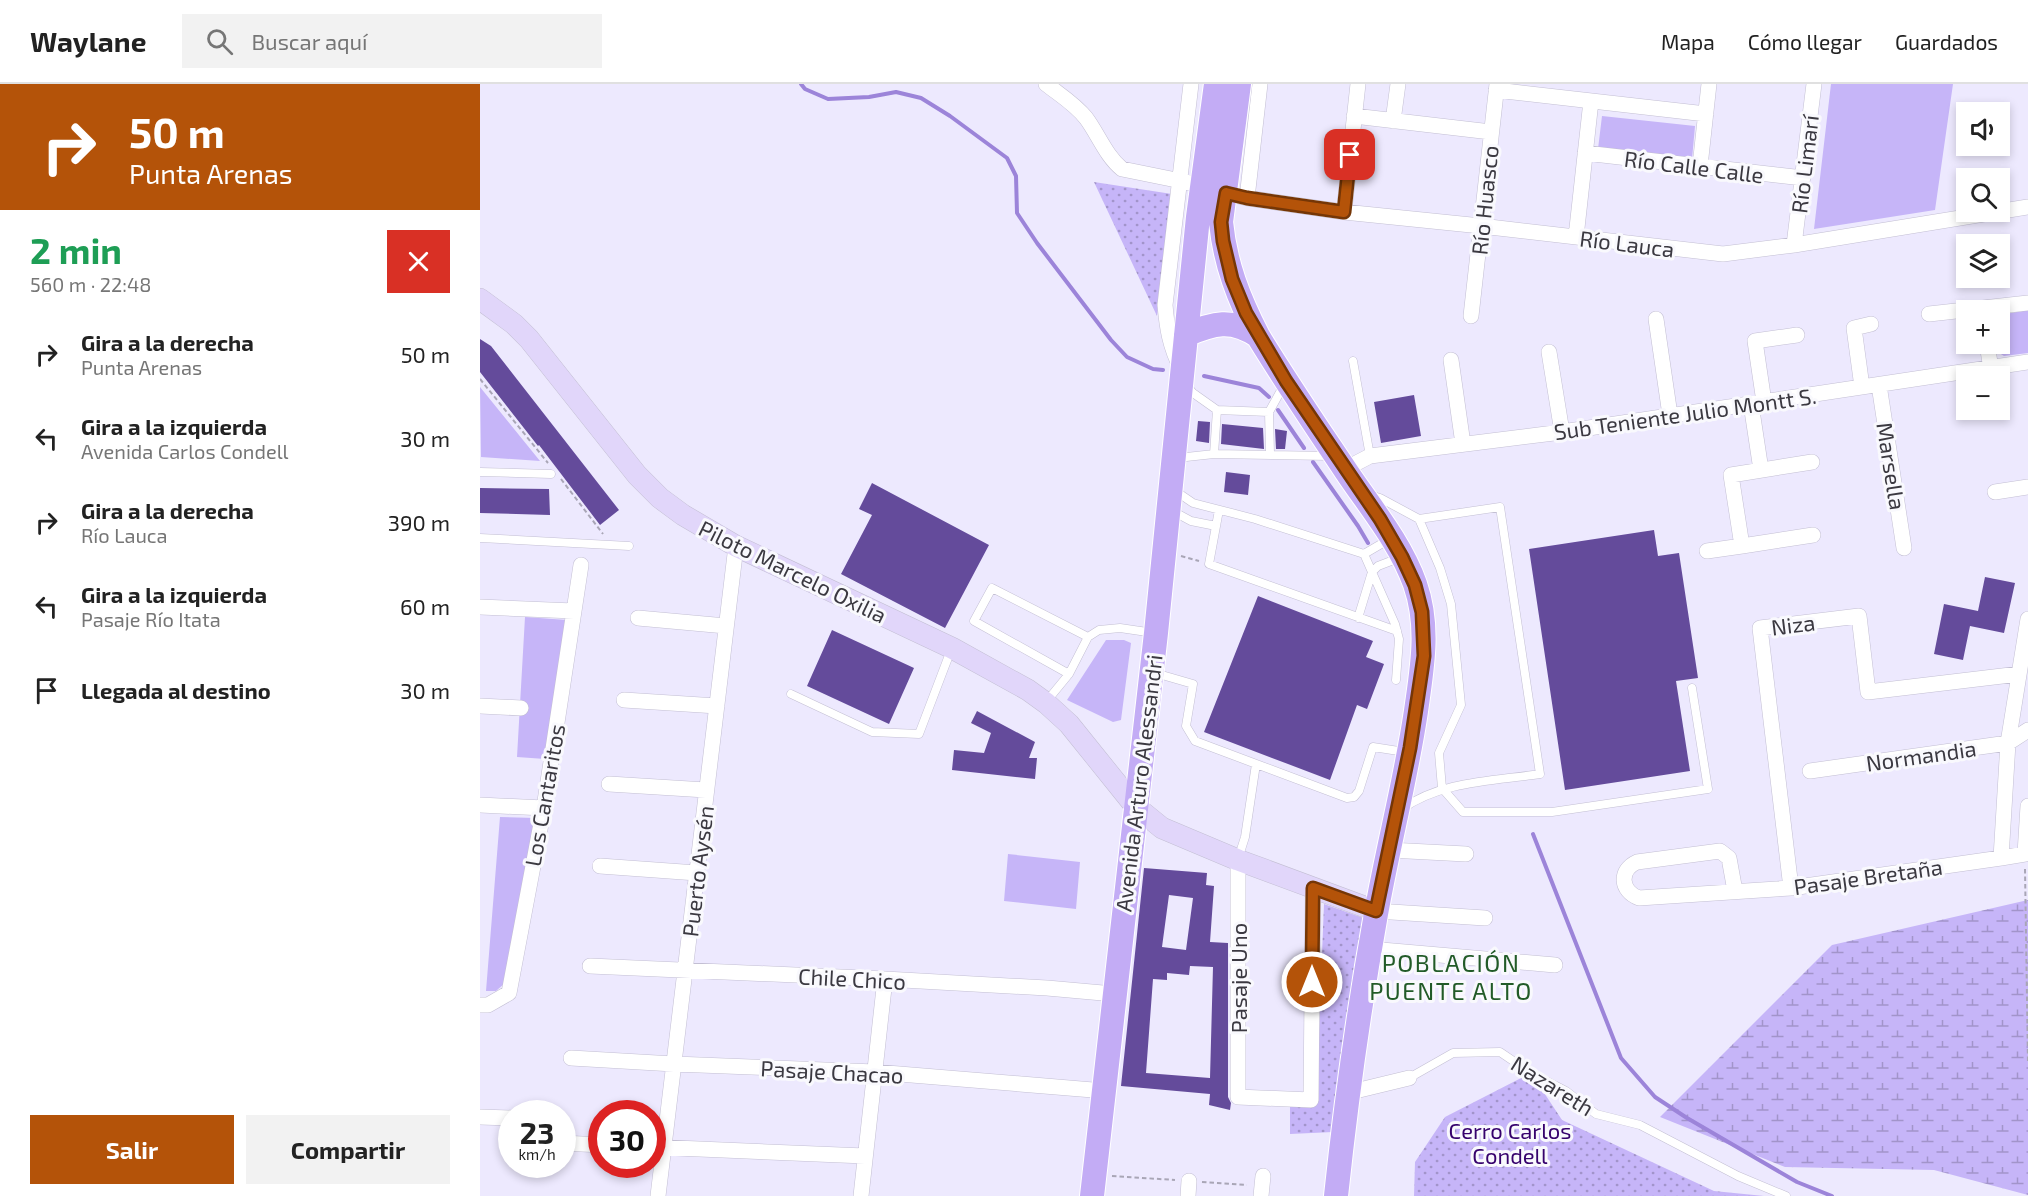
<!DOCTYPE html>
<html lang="es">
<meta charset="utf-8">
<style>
:root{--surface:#fff;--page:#f2f2f2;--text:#222;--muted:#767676;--line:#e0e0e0;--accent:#b45309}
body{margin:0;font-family:"Exo 2",sans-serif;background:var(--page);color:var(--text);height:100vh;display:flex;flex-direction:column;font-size:22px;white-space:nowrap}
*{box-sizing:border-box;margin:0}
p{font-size:20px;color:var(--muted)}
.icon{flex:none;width:33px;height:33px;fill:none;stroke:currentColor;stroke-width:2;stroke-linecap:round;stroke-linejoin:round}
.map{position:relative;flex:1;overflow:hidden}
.side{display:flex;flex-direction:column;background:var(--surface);width:480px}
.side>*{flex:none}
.hud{background:#b45309;color:#fff;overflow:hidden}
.controls{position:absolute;left:1476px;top:18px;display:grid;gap:12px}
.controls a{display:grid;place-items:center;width:54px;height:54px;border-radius:0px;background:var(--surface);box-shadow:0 3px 9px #0003;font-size:30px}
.speed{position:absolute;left:18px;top:1016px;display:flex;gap:12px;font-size:30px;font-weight:700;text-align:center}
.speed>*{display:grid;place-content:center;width:78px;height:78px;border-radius:50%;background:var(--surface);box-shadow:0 3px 9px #0003;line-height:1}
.speed small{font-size:15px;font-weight:400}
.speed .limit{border:9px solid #d22;background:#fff;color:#111}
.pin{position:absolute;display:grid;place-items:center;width:51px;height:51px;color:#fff;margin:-26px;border-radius:12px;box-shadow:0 3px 9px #0006}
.me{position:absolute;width:66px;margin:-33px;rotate:0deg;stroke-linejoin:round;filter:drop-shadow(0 0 4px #0008)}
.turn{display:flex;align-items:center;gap:21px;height:126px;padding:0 30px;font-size:27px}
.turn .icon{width:78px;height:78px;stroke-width:2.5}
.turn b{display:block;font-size:42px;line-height:51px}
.round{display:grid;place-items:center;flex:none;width:63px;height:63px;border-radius:0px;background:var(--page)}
.head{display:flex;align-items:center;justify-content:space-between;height:102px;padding:0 30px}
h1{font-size:36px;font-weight:700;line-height:45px;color:#1e9e55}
.action{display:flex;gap:12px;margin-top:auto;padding:12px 30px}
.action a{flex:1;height:69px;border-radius:0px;background:var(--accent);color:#fff;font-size:24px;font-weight:700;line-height:69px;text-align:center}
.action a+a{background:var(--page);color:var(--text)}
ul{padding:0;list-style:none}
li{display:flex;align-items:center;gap:18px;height:84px;padding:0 30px}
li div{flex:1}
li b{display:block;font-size:22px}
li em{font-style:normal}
header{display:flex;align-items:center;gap:36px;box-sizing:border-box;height:84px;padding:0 30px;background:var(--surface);border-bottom:2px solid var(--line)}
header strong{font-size:28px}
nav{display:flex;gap:33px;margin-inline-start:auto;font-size:21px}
.search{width:420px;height:54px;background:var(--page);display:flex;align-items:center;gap:15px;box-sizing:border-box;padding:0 21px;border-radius:0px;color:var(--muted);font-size:22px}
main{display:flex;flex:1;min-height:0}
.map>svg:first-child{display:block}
.grass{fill:#c6b5f8}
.wetland{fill:url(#wetland-marsh)}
.park{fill:url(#park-dots)}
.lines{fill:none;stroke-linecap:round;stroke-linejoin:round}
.stream{stroke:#9c84d9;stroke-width:4}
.building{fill:#644b9b;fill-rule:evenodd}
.lane-casing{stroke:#c3bfd3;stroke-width:9}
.street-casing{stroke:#c3bfd3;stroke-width:16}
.secondary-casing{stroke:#c3bfd3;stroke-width:22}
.primary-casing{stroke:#fff;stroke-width:26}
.path{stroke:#a9a6b6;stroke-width:2;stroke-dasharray:4.5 3;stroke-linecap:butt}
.lane{stroke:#fff;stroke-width:8}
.street{stroke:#fff;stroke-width:15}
.secondary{stroke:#e1d6fa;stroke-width:21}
.primary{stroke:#c3acf5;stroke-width:24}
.route-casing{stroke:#753606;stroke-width:15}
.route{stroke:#b45309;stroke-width:10}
.labels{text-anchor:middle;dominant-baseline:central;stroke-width:6;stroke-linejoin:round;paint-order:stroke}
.street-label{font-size:22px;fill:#3b3941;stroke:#f9f9fd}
.park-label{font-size:22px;fill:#36026d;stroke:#f9f9fd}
.neighbourhood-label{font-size:24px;letter-spacing:1.5px;fill:#225b28;stroke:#f9f9fd}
</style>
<header>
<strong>Waylane</strong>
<div class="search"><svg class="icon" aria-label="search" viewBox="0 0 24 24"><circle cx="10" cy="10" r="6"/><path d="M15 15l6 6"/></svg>Buscar aquí</div>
<nav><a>Mapa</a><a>Cómo llegar</a><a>Guardados</a></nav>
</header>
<main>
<section class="side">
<div class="hud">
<div class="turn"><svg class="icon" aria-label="right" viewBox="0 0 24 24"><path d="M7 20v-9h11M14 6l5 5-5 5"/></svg><div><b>50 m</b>Punta Arenas</div></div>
</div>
<div class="head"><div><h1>2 min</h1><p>560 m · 22:48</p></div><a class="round" style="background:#d93025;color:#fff"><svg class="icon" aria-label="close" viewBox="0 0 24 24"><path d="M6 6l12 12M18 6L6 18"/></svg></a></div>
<ul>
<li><svg class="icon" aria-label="right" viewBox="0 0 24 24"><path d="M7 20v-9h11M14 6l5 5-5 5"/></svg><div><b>Gira a la derecha</b><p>Punta Arenas</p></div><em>50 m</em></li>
<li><svg class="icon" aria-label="left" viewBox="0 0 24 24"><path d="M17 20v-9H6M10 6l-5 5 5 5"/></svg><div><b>Gira a la izquierda</b><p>Avenida Carlos Condell</p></div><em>30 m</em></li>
<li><svg class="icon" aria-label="right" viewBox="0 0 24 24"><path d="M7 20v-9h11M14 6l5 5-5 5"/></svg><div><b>Gira a la derecha</b><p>Río Lauca</p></div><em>390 m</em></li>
<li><svg class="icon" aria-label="left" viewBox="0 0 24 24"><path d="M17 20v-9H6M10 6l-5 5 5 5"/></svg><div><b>Gira a la izquierda</b><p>Pasaje Río Itata</p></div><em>60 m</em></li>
<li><svg class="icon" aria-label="arrive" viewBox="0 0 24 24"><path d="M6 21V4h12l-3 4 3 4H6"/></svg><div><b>Llegada al destino</b></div><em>30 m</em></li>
</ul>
<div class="action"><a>Salir</a><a>Compartir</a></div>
</section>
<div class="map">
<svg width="1548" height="1112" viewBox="0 0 1548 1112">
<defs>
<pattern id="wetland-marsh" width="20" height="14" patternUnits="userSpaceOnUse" patternTransform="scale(1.5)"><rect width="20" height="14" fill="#c6b5f8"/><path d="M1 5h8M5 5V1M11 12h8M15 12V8" fill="none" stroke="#a294ca"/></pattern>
<pattern id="park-dots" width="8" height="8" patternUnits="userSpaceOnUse" patternTransform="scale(1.5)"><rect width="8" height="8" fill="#c6b5f8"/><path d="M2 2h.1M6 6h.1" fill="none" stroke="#a294ca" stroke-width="1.8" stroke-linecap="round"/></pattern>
</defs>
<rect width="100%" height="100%" fill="#ede9fe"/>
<path class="grass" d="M1351,0H1473L1455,126L1334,145Z
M1122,32L1215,42L1212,75L1118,65Z
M1548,226V269L1524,272L1513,265V260H1520V231Z
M0,303L60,377L1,373Z
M45,533L87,536L65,675L37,673Z
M626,556H644L651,559L641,636L633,638L587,616Z
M20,733L55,734L25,899L16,907H6Z
M528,770L600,778L596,825L524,817Z"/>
<path class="wetland" d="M1548,816V1111L1454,1086L1305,1083L1180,1033L1352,861Z"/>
<path class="park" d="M614,98L692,110L677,232Z
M844,820L889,836L853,1048L810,1050V1021L836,1022Z
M1051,989L1082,1036L1234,1107L1284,1112H934L935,1078L965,1033Z"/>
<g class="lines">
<path class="stream" d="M321,0L325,5L348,15L389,13L416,8L441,14L470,32L527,74L536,92L537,129L557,159L631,256L647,273L673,285L683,286
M724,292L779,304L789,313
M798,326L824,364
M833,378L878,442L888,459
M1053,750L1141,974L1175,1013L1207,1034L1317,1098L1352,1112"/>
</g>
<path class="building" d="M0,255L11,262L139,426L120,441L59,361L58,362L0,288Z
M934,311L941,352L901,359L894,318Z
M718,337L730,338L729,359L716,357Z
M742,340L783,344L784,365L741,360Z
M795,345L807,347L805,365H796Z
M746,388L770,391L768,411L744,408Z
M392,399L509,461L465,544L361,490L392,431L379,425Z
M0,404L69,405L70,431L0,429Z
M1174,446L1178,472L1199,469L1218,594L1196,597L1210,687L1085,706L1049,465Z
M1505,493L1535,499L1524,549L1490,542L1483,576L1454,570L1464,520L1498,527Z
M778,512L893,557L886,573L904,580L887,625L877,621L850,696L724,648Z
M352,546L434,584L409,640L327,602Z
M497,627L555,658L549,674H557L555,695L472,686L474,666L504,669L511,649L491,639Z
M664,784L727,789L726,801L734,802L730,858L748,859V1013L751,1019L750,1026L729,1021L730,1010L641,1002ZM689,811L713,814L706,866L682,863ZM710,882L733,883L730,994L666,989L673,895L687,896V889L709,891Z"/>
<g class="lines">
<defs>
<path id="lane" d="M873,277L890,372
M707,302L713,309L737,326L789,328
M734,370L737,326
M790,370L789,328L804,301
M697,374L734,370L849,372
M0,388L71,390
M694,406L713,419L775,435L884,470L915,540L919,555L916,596
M890,411L900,414L939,435L1020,423L1060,690C1014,697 961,697 922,725
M739,426L729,480L917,547
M693,430H698L711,437L736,442
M939,435L960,484L971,520L981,621L959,669L962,704L983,728H1072L1228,705L1212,604
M0,454L149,462
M884,470L908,456
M878,534L892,488L898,482L919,474
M675,589L713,600L706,642L715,657L867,714L874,713L879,707L893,663L925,668
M589,590L494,537L512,504L608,553
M311,610L392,648L439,650L471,566
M566,618L589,590L608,553L619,546L640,544L674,549
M758,775L765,753L776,680
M929,994L973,969L1020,968L1051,989L1086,1007L1116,1030L1160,1041L1258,1092L1306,1112"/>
<path id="street" d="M566,0C580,11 595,20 606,34C618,50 626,72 642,85L711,99
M1016,6L1226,30
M874,32L1011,48
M913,37L918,0
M1105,69L1323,94
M1220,82L1229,0
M745,109L767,114L864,128L1001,142L1243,170L1314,161L1548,123
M767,114L780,0
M864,128L878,0
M1096,153L1111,17
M1314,161L1334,0
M1449,230L1548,219
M991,232L1017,0
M1176,235L1190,331
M1507,260L1511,285
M1069,268L1082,348
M971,276L983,360
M701,284C690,263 687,244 685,221L711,0
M1399,301L1424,464
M1382,303L1374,244L1391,240
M1284,318L1275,257L1317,251
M1271,320L1281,386
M1332,378L1251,391L1262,462L1333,451
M865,385L890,372L1082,348L1548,278
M1515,408L1548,403
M1227,467L1262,462
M0,523L94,527
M158,534L246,542
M1548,535L1528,659L1521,774L1545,770L1548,722
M144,616L237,622
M0,622L41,624
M1330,687L1528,659L1548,646
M129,700L226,706
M0,721L64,724
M909,766L986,770
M758,776V1013L831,1016L833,804
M120,782L217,789
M1311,804L1280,544L1379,532L1388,608L1539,590
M1255,807L1249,774L1240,767L1157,778C1139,786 1140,807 1159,814L1311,804L1521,774
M896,827L1005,834
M890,865L1075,881
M110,882L405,895L567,904L634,910
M0,921H8L29,909L64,724L101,481
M91,974L194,980L395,988L613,1006
M867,1009L929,994
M0,1033L32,1034
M82,1059L122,1061
M172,1063L385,1072
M178,1112L256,462
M381,1112L405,895
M708,1112L709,1097
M781,1112L783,1092"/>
<path id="secondary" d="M0,215L34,240L49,255L157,391L180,414L203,431L256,462L472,564L548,606L566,619L589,640L655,722L682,744L758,776L896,827"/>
<path id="primary" d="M759,0L741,138C745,180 759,215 778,252C806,298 836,342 866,387C890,423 920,458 935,500C950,543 942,584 936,627C926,695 908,762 896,830C879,924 866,1018 856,1112
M706,251C733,239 752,234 778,252
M612,1112L676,549L718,133L736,0"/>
</defs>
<use href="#lane" class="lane-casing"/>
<use href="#street" class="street-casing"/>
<use href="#secondary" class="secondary-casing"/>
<use href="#primary" class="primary-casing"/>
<path class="path" d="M0,295L68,379
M81,395L123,450
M701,472L719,477
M1545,785L1548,980
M632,1092L695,1096
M722,1098L767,1101"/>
<use href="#lane" class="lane"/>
<use href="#street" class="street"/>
<use href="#secondary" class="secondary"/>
<use href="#primary" class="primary"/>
</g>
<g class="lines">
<defs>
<path id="route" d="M832,898L833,804L896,827L930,664L944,572L942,528L935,501L922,473L900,435L806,297L766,229L752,195L743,157L741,138L746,109L767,114L864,128L870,71"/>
</defs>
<use href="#route" class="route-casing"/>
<use href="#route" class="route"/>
</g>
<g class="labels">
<g class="street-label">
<text transform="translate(1324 80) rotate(-83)">Río Limarí</text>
<text transform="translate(1214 82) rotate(7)">Río Calle Calle</text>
<text transform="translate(1004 116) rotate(-84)">Río Huasco</text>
<text transform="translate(1147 159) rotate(7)">Río Lauca</text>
<text transform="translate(1205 329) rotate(-8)">Sub Teniente Julio Montt S.</text>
<text transform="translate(1412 382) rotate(81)">Marsella</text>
<text transform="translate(313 487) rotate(26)">Piloto Marcelo Oxilia</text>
<text transform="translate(1313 540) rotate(-7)">Niza</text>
<text transform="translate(1441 671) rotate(-8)">Normandia</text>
<text transform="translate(658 699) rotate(-83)">Avenida Arturo Alessandri</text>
<text transform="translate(64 711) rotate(-80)">Los Cantaritos</text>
<text transform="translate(217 787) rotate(-83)">Puerto Aysén</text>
<text transform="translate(1388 792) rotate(-8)">Pasaje Bretaña</text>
<text transform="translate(372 894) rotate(3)">Chile Chico</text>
<text transform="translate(758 894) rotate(-90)">Pasaje Uno</text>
<text transform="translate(352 987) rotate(3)">Pasaje Chacao</text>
<text transform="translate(1073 1001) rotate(32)">Nazareth</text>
</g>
<g class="park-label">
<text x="1030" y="1046">Cerro Carlos<tspan x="1030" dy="25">Condell</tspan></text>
</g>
<g class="neighbourhood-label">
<text x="971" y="878">POBLACIÓN<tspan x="971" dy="28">PUENTE ALTO</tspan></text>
</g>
</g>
</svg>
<div class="controls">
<a><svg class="icon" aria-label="sound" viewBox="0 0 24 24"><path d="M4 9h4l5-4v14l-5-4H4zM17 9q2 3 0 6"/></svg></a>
<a><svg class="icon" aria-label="search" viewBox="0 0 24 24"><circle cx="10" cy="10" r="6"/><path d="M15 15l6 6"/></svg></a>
<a><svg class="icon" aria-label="layers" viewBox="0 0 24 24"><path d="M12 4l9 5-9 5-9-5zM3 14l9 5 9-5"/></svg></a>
<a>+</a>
<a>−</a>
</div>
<div class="speed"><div>23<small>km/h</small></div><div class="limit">30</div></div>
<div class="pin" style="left:870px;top:71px;background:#d93025"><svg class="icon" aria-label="arrive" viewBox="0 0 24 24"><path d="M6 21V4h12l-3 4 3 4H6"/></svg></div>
<svg class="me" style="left:832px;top:898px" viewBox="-20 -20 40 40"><circle r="17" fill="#b45309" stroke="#fff" stroke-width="3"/><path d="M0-11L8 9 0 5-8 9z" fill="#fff"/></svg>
</div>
</main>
